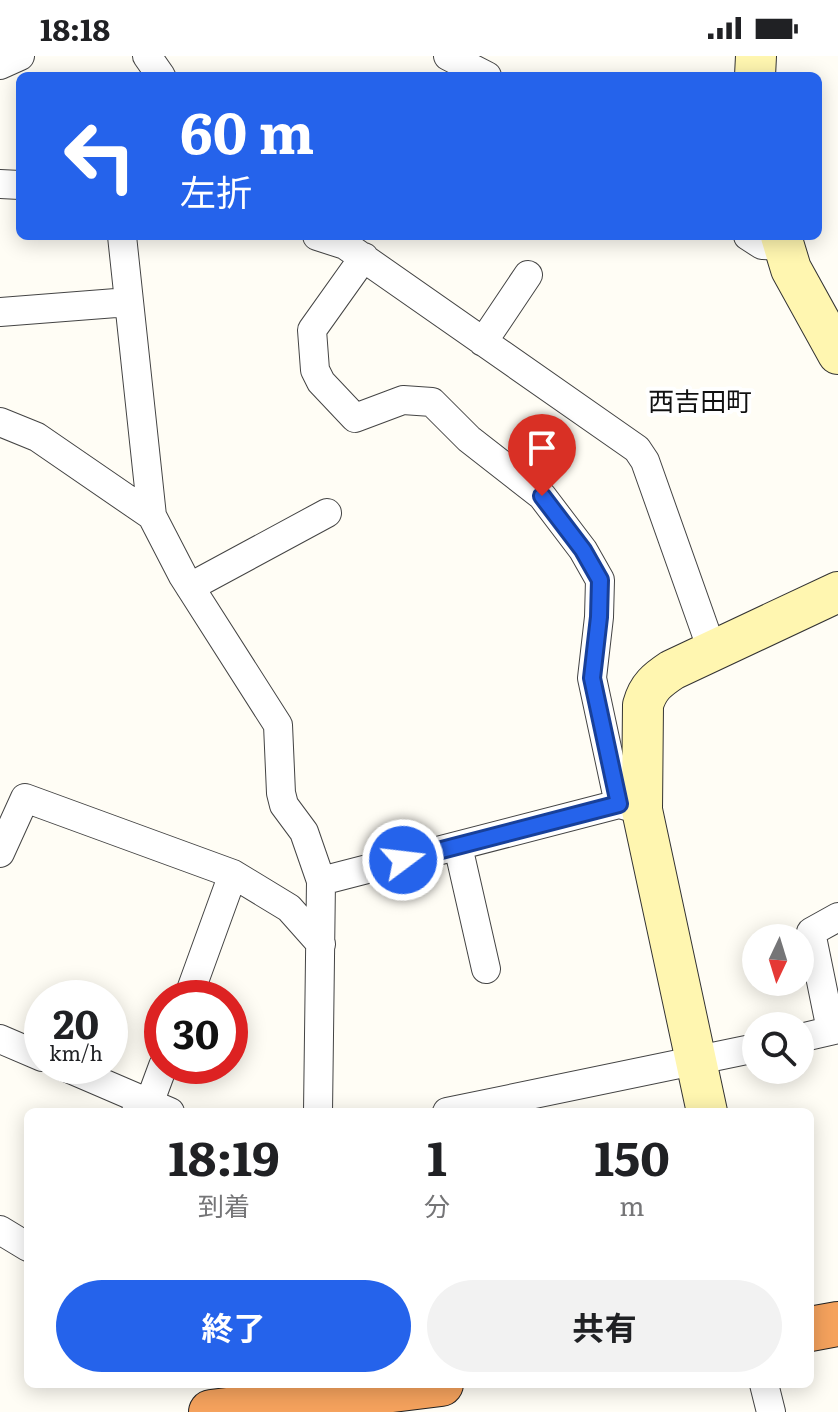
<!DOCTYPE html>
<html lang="ja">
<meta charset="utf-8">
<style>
:root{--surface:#fff;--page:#f2f2f2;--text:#202124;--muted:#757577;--accent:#2563eb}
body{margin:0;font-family:Literata,"Noto Sans JP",serif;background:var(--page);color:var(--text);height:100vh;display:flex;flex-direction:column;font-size:30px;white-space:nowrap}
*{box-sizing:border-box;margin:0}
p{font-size:26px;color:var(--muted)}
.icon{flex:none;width:44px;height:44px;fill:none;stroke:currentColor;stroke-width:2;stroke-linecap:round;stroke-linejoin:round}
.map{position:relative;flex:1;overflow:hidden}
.panel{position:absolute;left:24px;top:1052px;width:790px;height:280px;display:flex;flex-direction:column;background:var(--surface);border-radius:12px;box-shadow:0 4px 20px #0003}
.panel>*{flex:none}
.banner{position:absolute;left:16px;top:16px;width:806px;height:168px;border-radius:12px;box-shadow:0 4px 20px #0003;background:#2563eb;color:#fff;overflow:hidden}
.needle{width:52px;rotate:184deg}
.fabs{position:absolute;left:742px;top:868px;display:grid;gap:16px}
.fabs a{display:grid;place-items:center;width:72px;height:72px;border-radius:50%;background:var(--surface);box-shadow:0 4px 20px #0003;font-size:40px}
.speed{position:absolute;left:24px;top:924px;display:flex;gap:16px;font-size:40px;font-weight:700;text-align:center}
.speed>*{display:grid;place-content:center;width:104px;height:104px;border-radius:50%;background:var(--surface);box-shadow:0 4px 20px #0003;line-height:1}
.speed small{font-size:20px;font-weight:400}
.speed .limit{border:12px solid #d22;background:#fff;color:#111}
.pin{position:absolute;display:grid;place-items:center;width:68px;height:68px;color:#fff;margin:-82px -34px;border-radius:50% 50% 50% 0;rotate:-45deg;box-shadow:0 0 8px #0007}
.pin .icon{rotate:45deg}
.me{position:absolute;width:88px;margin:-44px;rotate:75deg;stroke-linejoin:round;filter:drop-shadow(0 0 6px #0008)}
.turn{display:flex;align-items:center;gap:28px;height:168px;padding:0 32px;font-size:36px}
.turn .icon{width:104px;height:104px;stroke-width:2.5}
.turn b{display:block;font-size:56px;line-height:68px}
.eta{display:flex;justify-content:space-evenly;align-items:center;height:136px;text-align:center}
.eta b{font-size:48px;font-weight:700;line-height:56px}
.cta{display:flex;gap:16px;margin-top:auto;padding:16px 32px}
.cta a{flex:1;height:92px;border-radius:48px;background:var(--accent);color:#fff;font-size:32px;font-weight:700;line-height:92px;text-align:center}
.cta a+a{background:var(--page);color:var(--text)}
.status{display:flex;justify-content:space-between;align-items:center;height:56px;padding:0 40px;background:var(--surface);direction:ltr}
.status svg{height:22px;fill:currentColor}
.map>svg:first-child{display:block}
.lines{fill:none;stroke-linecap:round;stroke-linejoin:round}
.street-casing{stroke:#444;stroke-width:30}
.secondary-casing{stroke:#333;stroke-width:42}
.highway-casing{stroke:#222;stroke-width:46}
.street{stroke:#fff;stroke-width:28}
.secondary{stroke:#fff6b0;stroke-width:40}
.highway{stroke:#f5a25d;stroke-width:44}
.route-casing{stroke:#184099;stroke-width:20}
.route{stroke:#2563eb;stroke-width:14}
.labels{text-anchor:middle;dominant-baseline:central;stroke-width:8;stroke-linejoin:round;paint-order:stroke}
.quarter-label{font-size:26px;fill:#111;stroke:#fff}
</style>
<div class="status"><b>18:18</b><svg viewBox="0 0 49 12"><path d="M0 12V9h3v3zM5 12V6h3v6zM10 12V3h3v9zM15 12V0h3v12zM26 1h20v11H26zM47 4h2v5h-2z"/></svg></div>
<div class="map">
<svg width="838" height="1356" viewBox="0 0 838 1356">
<rect width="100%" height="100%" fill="#fffdf5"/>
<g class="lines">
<defs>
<path id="street" d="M147,0L161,20
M448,0L487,20
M0,9L20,0
M0,128L20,129
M122,180L152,460
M317,180L345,189L637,393L645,405L712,594
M748,180L762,189L783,190
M364,201L312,274L315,314L321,326L355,362L403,344L432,346L469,383L542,440L583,494L600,524L599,561L592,622L619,748
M0,256L129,246
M483,286L528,219
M0,366L37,381L152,460L183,520L278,669L281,737L284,749L304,776L321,825L318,1056
M190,531L327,457
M458,790L486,913
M0,797L25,742L233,818L289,852L321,888
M321,825L619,748L638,753
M188,942L233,818
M831,974L811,876L838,861
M800,982L838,973
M0,983L42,1001
M63,1010L170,1056
M136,1056L153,1037L163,1010
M447,1056L756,992
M0,1174L28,1191
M764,1328L771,1356"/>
<path id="secondary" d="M755,20L756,0
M781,180L791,213L838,298
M707,1056L642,754L643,649C648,631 657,624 672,614L838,536"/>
<path id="highway" d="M810,1273L838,1268
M211,1356L441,1328"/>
</defs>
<use href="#street" class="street-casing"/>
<use href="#secondary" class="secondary-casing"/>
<use href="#highway" class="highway-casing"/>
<use href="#street" class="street"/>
<use href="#secondary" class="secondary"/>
<use href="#highway" class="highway"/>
</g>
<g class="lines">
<defs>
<path id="route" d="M403,804L619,748L592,622L599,561L600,524L583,494L542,440"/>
</defs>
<use href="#route" class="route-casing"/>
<use href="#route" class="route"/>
</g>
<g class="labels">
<g class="quarter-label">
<text x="700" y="343">西吉田町</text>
</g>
</g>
</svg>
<div class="fabs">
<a><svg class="needle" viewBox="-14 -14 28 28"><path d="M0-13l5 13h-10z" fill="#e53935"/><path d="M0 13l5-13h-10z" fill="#757577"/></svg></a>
<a><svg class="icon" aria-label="search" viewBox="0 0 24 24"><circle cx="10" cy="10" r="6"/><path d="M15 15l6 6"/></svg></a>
</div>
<div class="speed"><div>20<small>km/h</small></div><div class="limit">30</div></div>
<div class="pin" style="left:542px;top:440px;background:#d93025"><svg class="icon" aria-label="arrive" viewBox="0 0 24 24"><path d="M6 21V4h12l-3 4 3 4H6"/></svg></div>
<svg class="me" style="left:403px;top:804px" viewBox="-20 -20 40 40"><circle r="17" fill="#2563eb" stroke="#fff" stroke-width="3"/><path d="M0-11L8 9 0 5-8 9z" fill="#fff"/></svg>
<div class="banner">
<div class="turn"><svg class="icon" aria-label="left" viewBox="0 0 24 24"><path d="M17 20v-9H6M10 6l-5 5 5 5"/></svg><div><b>60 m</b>左折</div></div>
</div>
<section class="panel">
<div class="eta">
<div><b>18:19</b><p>到着</p></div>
<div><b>1</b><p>分</p></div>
<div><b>150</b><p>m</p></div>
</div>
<div class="cta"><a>終了</a><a>共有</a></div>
</section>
</div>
